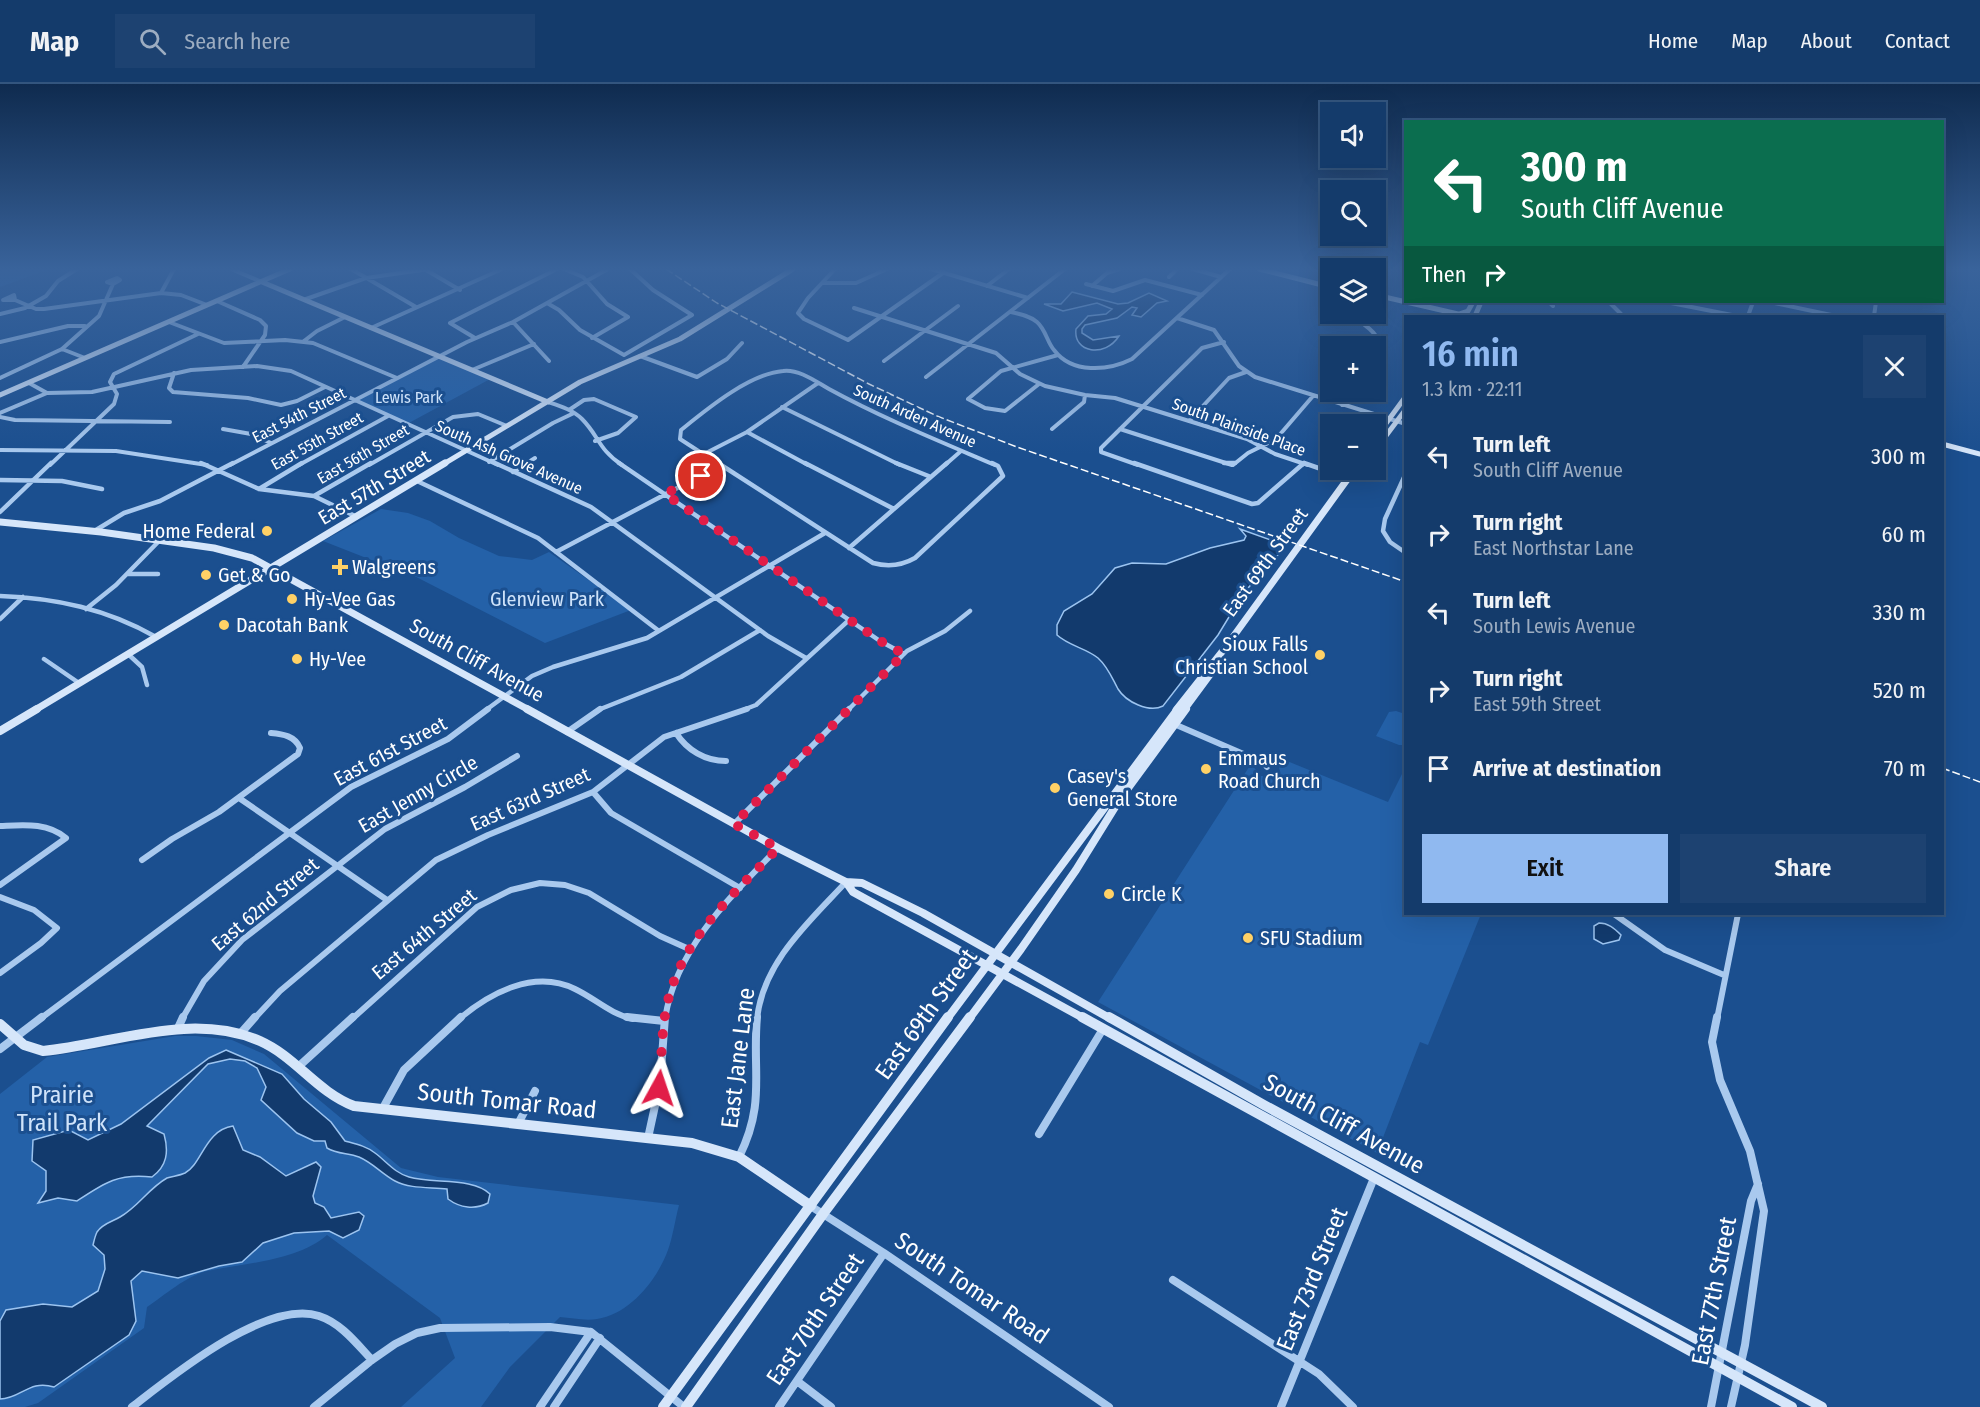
<!DOCTYPE html>
<meta charset="utf-8">
<style>
:root{--surface:#143b6b;--page:#1d4271;--text:#f1f3f6;--muted:#9dadc1;--line:#33557e;--accent:#90b9f0}
body{margin:0;font-family:"Fira Sans Condensed",sans-serif;background:var(--page);color:var(--text);height:100vh;display:flex;flex-direction:column;font-size:22px;white-space:nowrap}
*{box-sizing:border-box;margin:0}
p{font-size:20px;color:var(--muted)}
.icon{flex:none;width:33px;height:33px;fill:none;stroke:currentColor;stroke-width:2;stroke-linecap:round;stroke-linejoin:round}
.map{position:relative;flex:1;overflow:hidden}
.panel{position:absolute;left:1404px;top:231px;width:540px;height:600px;display:flex;flex-direction:column;background:var(--surface);border-radius:0px;box-shadow:0 6px 24px #0002,0 0 0 2px var(--line)}
.panel>*{flex:none}
.hud{position:absolute;left:1404px;top:36px;width:540px;height:183px;border-radius:0px;box-shadow:0 6px 24px #0002,0 0 0 2px var(--line);background:#0b6e4f;color:#fff;overflow:hidden}
.controls{position:absolute;left:1320px;top:18px;display:grid;gap:12px}
.controls a{display:grid;place-items:center;width:66px;height:66px;border-radius:0px;background:var(--surface);box-shadow:0 6px 24px #0002,0 0 0 2px var(--line);font-size:30px}
.pin{position:absolute;display:grid;place-items:center;width:51px;height:51px;color:#fff;margin:-26px;border:3px solid #fff;border-radius:50%;box-shadow:0 2px 6px #0007}
.me{position:absolute;width:66px;margin:-33px;rotate:5deg;stroke-linejoin:round;filter:drop-shadow(0 0 4px #0008)}
.turn{display:flex;align-items:center;gap:21px;height:126px;padding:0 18px;font-size:27px}
.turn .icon{width:78px;height:78px;stroke-width:2.5}
.turn b{display:block;font-size:42px;line-height:51px}
.then{display:flex;align-items:center;height:57px;padding:0 18px;background:#0003;gap:12px;font-size:22px}
.round{display:grid;place-items:center;flex:none;width:63px;height:63px;border-radius:0px;background:var(--page)}
.head{display:flex;align-items:center;justify-content:space-between;height:102px;padding:0 18px}
h1{font-size:36px;font-weight:600;line-height:45px;color:var(--accent)}
.cta{display:flex;gap:12px;margin-top:auto;padding:12px 18px}
.cta a{flex:1;height:69px;border-radius:0px;background:var(--accent);color:#111;font-size:24px;font-weight:600;line-height:69px;text-align:center}
.cta a+a{background:var(--page);color:var(--text)}
ul{padding:0;list-style:none}
li{display:flex;align-items:center;gap:18px;height:78px;padding:0 18px}
li div{flex:1}
li b{display:block;font-size:22px}
li em{font-style:normal}
header{display:flex;align-items:center;gap:36px;box-sizing:border-box;height:84px;padding:0 30px;background:var(--surface);border-bottom:2px solid var(--line)}
header strong{font-size:28px}
nav{display:flex;gap:33px;margin-inline-start:auto;font-size:21px}
.search{width:420px;height:54px;background:var(--page);display:flex;align-items:center;gap:15px;box-sizing:border-box;padding:0 21px;border-radius:0px;color:var(--muted);font-size:22px}
.map>svg:first-child{display:block}
.green{fill:#2461a8}
.water{fill:#123a6d;stroke:#9cc4f0;stroke-width:1.5}
.lines{fill:none;stroke-linecap:round;stroke-linejoin:round}
.street-far3{stroke:#a9c9ee;stroke-width:4}
.street-far2{stroke:#a9c9ee;stroke-width:4.5}
.street-far1{stroke:#a9c9ee;stroke-width:6}
.street{stroke:#a9c9ee;stroke-width:8}
.secondary-far3{stroke:#d6e6fa;stroke-width:5}
.secondary-far2{stroke:#d6e6fa;stroke-width:7}
.secondary-far1{stroke:#d6e6fa;stroke-width:8}
.secondary{stroke:#d6e6fa;stroke-width:10}
.rail{stroke:#fff;stroke-width:1.5;stroke-dasharray:8 3;stroke-linecap:butt}
.route{stroke:#e11d48;stroke-width:10;stroke-dasharray:0 18}
.poi-dot{fill:#ffd166;stroke:#1b4f8f;stroke-width:2}
.labels{text-anchor:middle;dominant-baseline:central;stroke-width:6;stroke-linejoin:round;paint-order:stroke}
.far-park-label{font-size:16px;fill:#cfe3fa;stroke:#1b4f8f}
.far-street-label{font-size:16px;fill:#fff;stroke:#1b4f8f}
.street-label{font-size:20px;fill:#fff;stroke:#1b4f8f}
.poi-label{font-size:20px;fill:#fff;stroke:#1b4f8f;text-anchor:start}
.park-label{font-size:20px;fill:#cfe3fa;stroke:#1b4f8f}
.near-street-label{font-size:24px;fill:#fff;stroke:#1b4f8f}
.near-park-label{font-size:24px;fill:#cfe3fa;stroke:#1b4f8f}
</style>
<header>
<strong>Map</strong>
<div class="search"><svg class="icon" aria-label="search" viewBox="0 0 24 24"><circle cx="10" cy="10" r="6"/><path d="M15 15l6 6"/></svg>Search here</div>
<nav><a>Home</a><a>Map</a><a>About</a><a>Contact</a></nav>
</header>
<div class="map">
<svg width="1980" height="1323" viewBox="0 0 1980 1323">
<rect width="100%" height="100%" fill="#1b4f8f"/>
<path class="green" d="M0,185H49L0,203Z
M439,272L492,294L407,340L354,316Z
M381,425L408,429L430,437L459,454L499,472L532,476L549,468L631,526L545,559L387,478L379,479L323,457Z
M1396,627L1405,630V661H1399L1376,652L1389,628Z
M1287,677L1388,718L1405,684L1406,830H1481L1428,961L1420,958L1377,1069L1098,918L1251,680L1261,692L1273,693L1280,688L1278,678Z
M175,952H196L232,956L264,970L401,1084L438,1093L679,1121C675,1136 673,1152 668,1166C657,1196 630,1230 597,1235C585,1237 572,1234 560,1233L510,1283L481,1323H401L455,1274L440,1234L327,1151C297,1177 245,1179 207,1187C186,1192 165,1211 147,1223L144,1244L38,1319L25,1323H0V1010L47,973Z"/>
<path class="water" d="M1072,208L1118,220L1128,219L1149,209L1167,217L1157,219L1141,233L1132,231L1137,224L1132,223L1117,234L1085,241L1082,245V249L1093,256L1119,252C1105,274 1073,269 1076,245L1088,232L1106,230L1112,225L1097,219L1063,227L1044,220H1061Z
M1240,445L1282,460V467L1275,474L1260,473L1267,480L1266,483L1243,510L1218,551L1163,622C1149,629 1126,618 1118,605C1112,594 1108,583 1098,574C1086,564 1069,562 1057,551V541L1064,527L1092,510L1115,484L1132,479L1166,480L1210,464L1244,456L1246,452Z
M1599,839C1608,839 1614,844 1621,851L1619,856L1603,860L1594,855V842Z
M226,966L282,990L304,1015L331,1038L345,1057C356,1060 366,1062 375,1069C387,1078 395,1089 409,1093C433,1100 473,1093 490,1110L488,1119C475,1126 460,1124 448,1115L447,1105C430,1103 410,1105 395,1097C382,1090 373,1079 359,1073C348,1069 337,1070 327,1064L325,1057H314L297,1049L261,1016L266,1003L257,984L245,977L230,975L208,980L147,1042L164,1050C169,1068 167,1082 152,1093C118,1089 104,1099 77,1117L58,1114L38,1119L46,1107V1087L32,1077L33,1056L69,1046L88,1056L121,1040L209,974Z
M233,1042L243,1066L260,1073L286,1092L316,1078L321,1083L313,1112L315,1119L324,1123L331,1134L359,1128L364,1132L359,1146L343,1154L329,1147L294,1149L263,1159L242,1178L219,1182L178,1194L142,1187L131,1197L136,1237L129,1251L54,1303C29,1295 21,1315 0,1315V1237L6,1226L43,1220L72,1223L98,1207L105,1185L104,1171L93,1161C94,1157 95,1152 97,1148C103,1139 112,1138 120,1133C138,1123 149,1104 167,1094C172,1092 179,1092 185,1089C202,1080 205,1046 233,1042Z"/>
<g class="lines">
<path class="street-far3" d="M231,185L262,198
M351,185L416,223
M564,185L583,193L607,220L628,233
M835,185L808,214L798,229L804,235L848,256L943,189
M931,185L1028,214
M1193,185L1221,193
M426,186L460,206
M1169,193L1177,185
M117,194L120,196L113,200L107,198Z
M823,199H856L887,185
M1086,200L1113,207L1145,196L1202,211
M987,202L1009,185
M1092,202L1107,189L1119,185
M161,209L174,185
M14,211L15,216H3Z
M306,215L366,194L429,185
M15,216L36,225H44L161,209L181,211L207,221
M217,217L260,236L266,242L265,251L243,283
M1549,218L1553,222
M1609,218L1623,232
M1666,218L1737,232
M1770,218L1836,232
M547,219L559,226L580,246L624,271L692,231L653,206L630,185
M854,224L996,269L1020,290L1045,302L1085,311L1115,314L1247,355L1275,370L1308,381
M1011,228C1020,230 1030,232 1037,238C1046,246 1047,258 1054,266C1072,290 1108,287 1132,275L1230,185
M0,230L25,224L46,212L58,197L77,185
M1349,230C1367,243 1386,250 1376,276
M1748,232L1753,218
M1874,232L1876,218
M1177,234L1214,246L1239,282L1255,293L1406,340
M169,238L224,259L285,256L313,259L397,294
M513,238L549,277
M371,244L502,185
M475,254L450,239L557,185
M592,254L628,233
M304,257L317,247L345,233
M0,258L68,242H85
M62,265L85,274
M640,272L697,293L727,275L742,259
M884,277L958,222
M472,286L534,260
M174,289L169,304L173,308L248,314L281,321L297,317L325,303
M926,293L1065,185
M0,294L62,265L99,232L113,200
M29,299L47,309L92,308L191,286L257,282L291,287L498,381
M1039,300L1005,327L985,324L968,315L1001,287L1058,271
M548,318C560,322 573,326 582,335C599,352 598,365 622,381
M1342,321L1352,308
M782,323L900,381
M569,326L584,316L594,315L636,333L618,349L595,357
M0,329L47,309
M0,333L15,336L170,338
M1189,337L1229,294L1246,288
M223,345L251,350L271,359
M1052,345L1084,318L1085,311
M1120,345L1232,381
M747,348L808,381
M0,366L116,367L207,381
M702,371L747,348L818,299
M489,378L553,339L574,329
M50,381L114,320L117,310L110,298L114,290L198,250
M230,381L467,258L513,238L608,185
M299,381L388,332
M369,381L453,333L478,330L507,342
M524,381L535,374
M720,381L680,355L681,346C707,325 749,290 783,287C799,285 815,297 829,305C882,334 939,357 995,381
M945,381L961,367
M1138,381L1101,368V364L1202,264L1224,258
M1233,381L1248,369L1276,355L1313,312
M1302,381L1304,379"/>
<path class="street-far2" d="M201,379L259,405L314,412L357,433
M495,379L591,423L768,552L806,574
M619,379L880,557L904,570
M718,379L873,479C888,483 901,482 915,474L1003,392L998,382L992,379
M805,379L894,425
M896,379L931,393
M1134,379L1252,420L1258,419L1304,379
M1224,379H1235
M1304,379L1327,387
M513,388L527,379
M1406,389L1385,435L1383,447L1390,458L1406,469
M0,396L62,397L102,405
M417,397L538,454L659,547
M259,405L302,379
M314,412L371,379
M0,428L51,379
M96,446L124,429L160,417L233,379
M849,464L947,379
M556,468L719,382
M128,490H158
M0,512C56,514 107,525 156,553
M86,525L116,501L159,457
M0,535L23,513
M128,570L142,583L147,601
M44,575L79,599
M486,626L532,592L553,583L647,554L825,449
M598,626L681,593L760,546
M743,626L756,621L849,536
M848,626L907,567L945,547L970,527"/>
<path class="street-far1" d="M1174,640L1262,678L1267,683
M567,648L600,625
M676,649C687,666 705,677 726,677
M593,708L611,729L740,804
M239,714L387,816
M734,740L849,625
M0,742C23,741 47,738 66,754L0,801
M142,776L172,755L219,728L298,670L300,664C295,652 283,650 271,649
M0,813L34,826L57,844L41,859L0,889
M1614,830L1665,866L1724,891
M40,935L351,703L448,655L488,625
M182,935L204,897L242,856L385,745L465,703L517,672
M254,935L280,907L436,776L488,751L593,708L664,653L747,625
M352,935L477,823L511,806L540,799L565,801L589,809L660,852L689,865
M459,935C490,909 534,885 575,905C596,915 610,930 633,935
M665,935C676,864 730,813 778,764
M757,935C763,878 809,838 846,798
M1717,935L1738,830"/>
<path class="street" d="M627,933L664,937
M1717,933L1712,958L1720,996L1750,1067L1764,1127L1745,1261L1731,1323
M178,944L183,933
M240,950L255,933
M0,965L42,933
M298,983L353,933
M383,1024L404,986L461,933
M518,1040L535,1007
M1039,1050L1103,945
M648,1054L660,999L665,933
M739,1073C766,1019 752,988 757,933
M812,1123L884,1169L1109,1323
M1173,1196L1319,1290L1353,1323
M797,1297L831,1323
M132,1323C172,1292 266,1215 319,1232C341,1239 357,1260 372,1276
M314,1323L372,1276L395,1260L417,1249L440,1244L550,1243L591,1248L684,1323
M540,1323L591,1248
M554,1323L600,1254
M779,1323L884,1169
M1281,1323L1374,1094
M1711,1323L1751,1117L1758,1100"/>
<path class="secondary-far3" d="M1259,185L1330,203
M262,198L548,318
M1376,211L1458,230
M1459,230L1468,227L1473,218
M1475,232L1481,218
M0,311L290,185
M1376,353L1406,312
M1942,360L1980,370
M1376,365L1406,325
M442,381L580,298L680,255L793,185"/>
<path class="secondary-far2" d="M0,438L101,448L214,464L252,474L529,626
M35,626L445,379
M1176,626L1225,564L1354,386
M1184,626L1215,584"/>
<path class="secondary-far1" d="M527,625L778,764L846,798L862,799L923,829L1111,935
M0,647L37,625
M846,798L853,808L1085,935
M947,935L1178,625
M969,935L1021,865L1076,786L1120,715L1186,625"/>
<path class="secondary" d="M1082,933L1792,1323
M1109,933L1264,1021L1822,1323
M0,940L24,961L43,967C113,960 192,927 260,957C296,973 317,1008 354,1022L692,1059L739,1073L811,1122
M663,1323L948,933
M686,1323L823,1130L970,933"/>
<path class="rail" d="M666,185L717,219L869,300L937,332L1017,363L1406,498
M1942,684L1980,698"/>
</g>
<linearGradient id="sky" x2="0" y2="1"><stop stop-color="#0f2b4f"/><stop offset="0.5" stop-color="#39639b"/><stop offset="1" stop-color="#39639b" stop-opacity="0"/></linearGradient>
<rect width="1980" height="370" fill="url(#sky)"/>
<g class="lines">
<path class="route" d="M659,1004C662,976 661,948 667,921C681,855 734,810 778,764L734,740L904,570L882,558L665,410L701,392"/>
</g>
<g class="poi-dot">
<circle cx="267" cy="447" r="6"/>
<path d="M337 474h6v6h6v6h-6v6h-6v-6h-6v-6h6z"/>
<circle cx="206" cy="491" r="6"/>
<circle cx="292" cy="515" r="6"/>
<circle cx="224" cy="541" r="6"/>
<circle cx="1320" cy="571" r="6"/>
<circle cx="297" cy="575" r="6"/>
<circle cx="1206" cy="685" r="6"/>
<circle cx="1055" cy="704" r="6"/>
<circle cx="1109" cy="810" r="6"/>
<circle cx="1248" cy="854" r="6"/>
</g>
<g class="labels">
<g class="far-park-label">
<text x="409" y="313">Lewis Park</text>
</g>
<g class="far-street-label">
<text transform="translate(299 331) rotate(-27)">East 54th Street</text>
<text transform="translate(915 332) rotate(24)">South Arden Avenue</text>
<text transform="translate(1239 343) rotate(20)">South Plainside Place</text>
<text transform="translate(317 357) rotate(-29)">East 55th Street</text>
<text transform="translate(363 370) rotate(-30)">East 56th Street</text>
<text transform="translate(509 373) rotate(24)">South Ash Grove Avenue</text>
</g>
<g class="street-label">
<text transform="translate(374 403) rotate(-31)">East 57th Street</text>
<text transform="translate(1265 478) rotate(-54)">East 69th Street</text>
<text transform="translate(477 576) rotate(29)">South Cliff Avenue</text>
<text transform="translate(390 667) rotate(-28)">East 61st Street</text>
<text transform="translate(418 710) rotate(-30)">East Jenny Circle</text>
<text transform="translate(530 715) rotate(-24)">East 63rd Street</text>
<text transform="translate(265 820) rotate(-40)">East 62nd Street</text>
<text transform="translate(424 850) rotate(-40)">East 64th Street</text>
</g>
<g class="poi-label">
<text x="255" y="447" text-anchor="end">Home Federal</text>
<text x="352" y="483">Walgreens</text>
<text x="218" y="491">Get &amp; Go</text>
<text x="304" y="515">Hy-Vee Gas</text>
<text x="236" y="541">Dacotah Bank</text>
<text x="1308" y="560" text-anchor="end">Sioux Falls<tspan x="1308" dy="23">Christian School</tspan></text>
<text x="309" y="575">Hy-Vee</text>
<text x="1218" y="674">Emmaus<tspan x="1218" dy="23">Road Church</tspan></text>
<text x="1067" y="692">Casey's<tspan x="1067" dy="23">General Store</tspan></text>
<text x="1121" y="810">Circle K</text>
<text x="1260" y="854">SFU Stadium</text>
</g>
<g class="park-label">
<text x="547" y="515">Glenview Park</text>
</g>
<g class="near-street-label">
<text transform="translate(926 930) rotate(-54)">East 69th Street</text>
<text transform="translate(738 974) rotate(-83)">East Jane Lane</text>
<text transform="translate(507 1017) rotate(6)">South Tomar Road</text>
<text transform="translate(1344 1040) rotate(29)">South Cliff Avenue</text>
<text transform="translate(1312 1195) rotate(-68)">East 73rd Street</text>
<text transform="translate(972 1204) rotate(34)">South Tomar Road</text>
<text transform="translate(1714 1207) rotate(-79)">East 77th Street</text>
<text transform="translate(815 1235) rotate(-56)">East 70th Street</text>
</g>
<g class="near-park-label">
<text x="62" y="1011">Prairie<tspan x="62" dy="28">Trail Park</tspan></text>
</g>
</g>
</svg>
<div class="controls">
<a><svg class="icon" aria-label="sound" viewBox="0 0 24 24"><path d="M4 9h4l5-4v14l-5-4H4zM17 9q2 3 0 6"/></svg></a>
<a><svg class="icon" aria-label="search" viewBox="0 0 24 24"><circle cx="10" cy="10" r="6"/><path d="M15 15l6 6"/></svg></a>
<a><svg class="icon" aria-label="layers" viewBox="0 0 24 24"><path d="M12 4l9 5-9 5-9-5zM3 14l9 5 9-5"/></svg></a>
<a>+</a>
<a>−</a>
</div>
<div class="pin" style="left:701px;top:392px;background:#d93025"><svg class="icon" aria-label="arrive" viewBox="0 0 24 24"><path d="M6 21V4h12l-3 4 3 4H6"/></svg></div>
<svg class="me" style="left:659px;top:1004px" viewBox="-20 -20 40 40"><path d="M0-17L14 15 0 8-14 15z" fill="#e11d48" stroke="#fff" stroke-width="4"/></svg>
<div class="hud">
<div class="turn"><svg class="icon" aria-label="left" viewBox="0 0 24 24"><path d="M17 20v-9H6M10 6l-5 5 5 5"/></svg><div><b>300 m</b>South Cliff Avenue</div></div>
<div class="then">Then<svg class="icon" aria-label="right" viewBox="0 0 24 24"><path d="M7 20v-9h11M14 6l5 5-5 5"/></svg></div>
</div>
<section class="panel">
<div class="head"><div><h1>16 min</h1><p>1.3 km · 22:11</p></div><a class="round"><svg class="icon" aria-label="close" viewBox="0 0 24 24"><path d="M6 6l12 12M18 6L6 18"/></svg></a></div>
<ul>
<li><svg class="icon" aria-label="left" viewBox="0 0 24 24"><path d="M17 20v-9H6M10 6l-5 5 5 5"/></svg><div><b>Turn left</b><p>South Cliff Avenue</p></div><em>300 m</em></li>
<li><svg class="icon" aria-label="right" viewBox="0 0 24 24"><path d="M7 20v-9h11M14 6l5 5-5 5"/></svg><div><b>Turn right</b><p>East Northstar Lane</p></div><em>60 m</em></li>
<li><svg class="icon" aria-label="left" viewBox="0 0 24 24"><path d="M17 20v-9H6M10 6l-5 5 5 5"/></svg><div><b>Turn left</b><p>South Lewis Avenue</p></div><em>330 m</em></li>
<li><svg class="icon" aria-label="right" viewBox="0 0 24 24"><path d="M7 20v-9h11M14 6l5 5-5 5"/></svg><div><b>Turn right</b><p>East 59th Street</p></div><em>520 m</em></li>
<li><svg class="icon" aria-label="arrive" viewBox="0 0 24 24"><path d="M6 21V4h12l-3 4 3 4H6"/></svg><div><b>Arrive at destination</b></div><em>70 m</em></li>
</ul>
<div class="cta"><a>Exit</a><a>Share</a></div>
</section>
</div>
